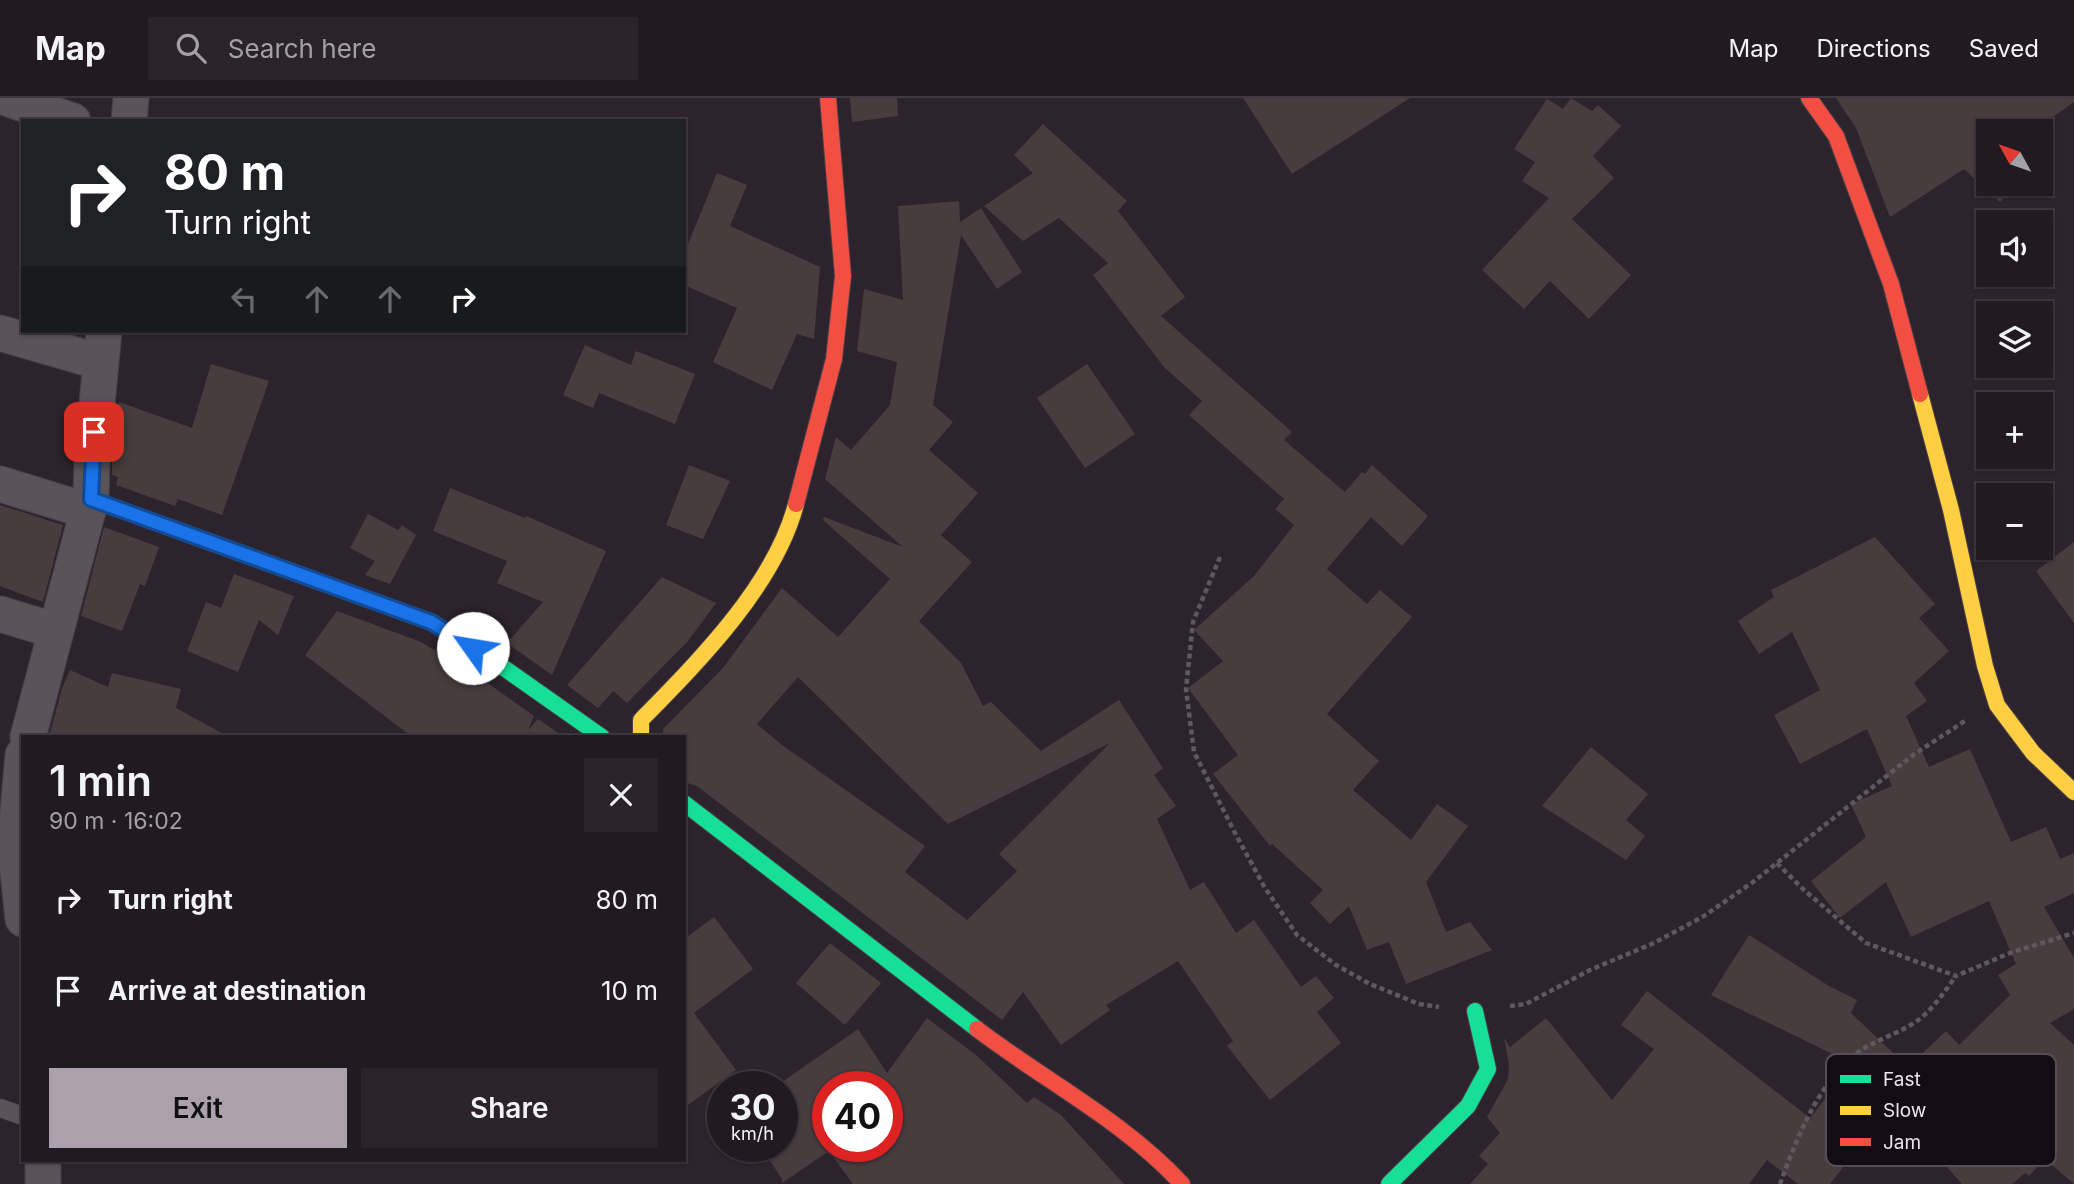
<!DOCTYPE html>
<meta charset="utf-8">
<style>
:root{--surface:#221a21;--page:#2a232a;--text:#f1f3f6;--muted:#a2a1a5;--line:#3f383f;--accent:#aba0ab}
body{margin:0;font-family:Inter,sans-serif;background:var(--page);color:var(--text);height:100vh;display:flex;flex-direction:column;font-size:26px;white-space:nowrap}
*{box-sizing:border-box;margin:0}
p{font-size:23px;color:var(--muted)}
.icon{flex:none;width:38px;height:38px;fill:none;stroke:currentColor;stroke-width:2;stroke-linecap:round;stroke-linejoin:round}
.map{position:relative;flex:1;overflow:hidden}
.side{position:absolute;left:21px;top:637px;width:665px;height:427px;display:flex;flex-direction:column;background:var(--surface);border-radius:0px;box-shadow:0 2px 5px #0004,0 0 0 2px var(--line)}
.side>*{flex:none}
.banner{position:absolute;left:21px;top:21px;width:665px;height:214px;border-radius:0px;box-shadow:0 2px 5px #0004,0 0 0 2px var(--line);background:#202124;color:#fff;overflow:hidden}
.needle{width:46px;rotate:310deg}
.controls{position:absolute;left:1976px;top:21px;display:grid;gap:14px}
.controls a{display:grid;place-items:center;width:77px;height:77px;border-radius:0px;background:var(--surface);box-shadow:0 2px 5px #0004,0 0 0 2px var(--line);font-size:35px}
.speed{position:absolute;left:707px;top:973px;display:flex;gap:14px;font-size:35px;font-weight:700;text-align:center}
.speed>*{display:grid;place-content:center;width:91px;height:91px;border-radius:50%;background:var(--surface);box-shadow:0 2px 5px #0004,0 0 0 2px var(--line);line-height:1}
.speed small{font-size:18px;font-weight:400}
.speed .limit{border:10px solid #d22;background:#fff;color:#111}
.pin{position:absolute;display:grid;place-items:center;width:60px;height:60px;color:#fff;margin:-30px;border-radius:14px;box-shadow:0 4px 10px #0006}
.me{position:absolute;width:77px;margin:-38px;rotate:302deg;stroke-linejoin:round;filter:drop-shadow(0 0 5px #0008)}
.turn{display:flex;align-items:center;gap:24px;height:147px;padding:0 28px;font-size:32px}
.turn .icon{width:91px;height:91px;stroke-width:2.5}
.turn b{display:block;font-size:49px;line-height:60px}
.lanes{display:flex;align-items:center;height:66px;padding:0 28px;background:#0003;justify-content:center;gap:35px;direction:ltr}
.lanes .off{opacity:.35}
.round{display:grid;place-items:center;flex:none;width:74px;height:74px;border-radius:0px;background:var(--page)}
.overview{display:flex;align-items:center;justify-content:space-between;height:119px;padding:0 28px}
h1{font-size:42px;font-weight:600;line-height:52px}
.cta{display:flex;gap:14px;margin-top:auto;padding:14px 28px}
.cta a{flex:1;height:80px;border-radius:0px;background:var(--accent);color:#111;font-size:28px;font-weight:600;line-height:80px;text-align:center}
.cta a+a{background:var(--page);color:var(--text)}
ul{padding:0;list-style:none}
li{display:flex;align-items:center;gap:21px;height:91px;padding:0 28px}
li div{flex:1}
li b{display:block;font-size:26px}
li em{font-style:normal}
header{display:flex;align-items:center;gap:42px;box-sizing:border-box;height:98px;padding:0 35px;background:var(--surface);border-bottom:2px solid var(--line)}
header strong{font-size:33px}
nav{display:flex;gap:38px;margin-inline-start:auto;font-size:24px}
.search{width:490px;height:63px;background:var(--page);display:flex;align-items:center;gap:18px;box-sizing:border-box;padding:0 24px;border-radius:0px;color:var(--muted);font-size:26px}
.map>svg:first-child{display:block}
.building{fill:#483d3e;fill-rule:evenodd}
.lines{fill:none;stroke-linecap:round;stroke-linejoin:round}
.lane-casing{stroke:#494048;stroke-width:19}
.street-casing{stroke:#494048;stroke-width:37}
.fast-casing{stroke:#494048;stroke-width:18}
.slow-casing{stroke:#494048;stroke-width:18}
.jam-casing{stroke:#494048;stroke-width:18}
.path{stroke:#5f595f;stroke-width:4.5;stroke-dasharray:5 3.5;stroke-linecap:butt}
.lane{stroke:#5a535a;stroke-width:18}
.street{stroke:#5a535a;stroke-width:35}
.fast{stroke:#16e098;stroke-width:16}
.slow{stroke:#ffcf43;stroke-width:16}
.jam{stroke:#f24e42;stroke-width:16}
.route-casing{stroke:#114b97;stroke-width:18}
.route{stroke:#1a73e8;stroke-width:12}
.key{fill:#140c14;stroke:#564c56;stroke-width:2}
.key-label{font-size:19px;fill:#efe3ef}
</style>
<header>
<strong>Map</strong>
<div class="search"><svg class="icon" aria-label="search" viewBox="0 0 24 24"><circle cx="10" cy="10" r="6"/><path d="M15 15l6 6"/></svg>Search here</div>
<nav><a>Map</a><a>Directions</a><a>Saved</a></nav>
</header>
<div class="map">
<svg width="2074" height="1086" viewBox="0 0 2074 1086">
<rect width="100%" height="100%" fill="#2d232c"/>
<path class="building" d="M850,0H897L898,18L852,24Z
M1243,0H1410L1292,76Z
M1571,0L1592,13L1598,7L1621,28L1593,58L1614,80L1572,121L1631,177L1589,221L1550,183L1524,211L1482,172L1549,100L1522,83L1535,64L1514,51L1547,1L1563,11Z
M1836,0H2074V4L2033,33H1988V86H2017L2000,104L1964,71L1890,119L1856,30Z
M1043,26L1127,103L1118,113L1185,199L1161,218L1292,334L1284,342L1345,394L1362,374L1365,376L1372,367L1428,418L1402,448L1371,419L1327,471L1367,506L1380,492L1412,519L1327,616L1379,663L1353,692L1411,742L1437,706L1468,728L1426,784L1446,834L1470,824L1492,852L1406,886L1389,844L1367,852L1349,808L1330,826L1310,805L1323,792L1272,746L1270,748L1213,676L1238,657L1188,590L1223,563L1194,532L1254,478L1294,427L1275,411L1284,401L1189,317L1202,303L1164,269L1093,177L1108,165L1059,120L1023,143L984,108L1033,75L1014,57Z
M717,75L747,87L730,128L820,169L814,241L797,236L772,292L713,264L737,210L684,187V156Z
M959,103L960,124L981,110L1022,174L997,191L961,137L933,307L953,324L929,352L978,395L941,437L972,464L919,523L961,565L983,608L991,604L1041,653L1119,602L1163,670L1154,677L1176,708L1157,721L1190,792L1204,784L1236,835L1254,822L1301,889L1316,878L1334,900L1317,914L1341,945L1270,1002L1227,948L1233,943L1178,863L1106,907L1110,912L1061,947L1023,894L1002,922L697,688L684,684V639H667L663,635V631L723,570L782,490L838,539L890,481L823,422L824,419L903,449L825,381L836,339L851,352L890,307L897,264L857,253L864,191L903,202L898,108ZM798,579L948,726L1110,645L999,756L1017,773L967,822L905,774L925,748L782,647L757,626Z
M585,247L631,267L636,253L695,276L675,326L599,295L593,310L563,297Z
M211,266L269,283L222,417L178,401L175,408L116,387L118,379L112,377V359L119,304L192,330Z
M1087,266L1135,336L1085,370L1037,300Z
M689,367L730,383L703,441L666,427Z
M450,390L525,420L526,418L606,453L552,577L507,545L543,504L497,485L507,463L433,433Z
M0,407L63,427L43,504L0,488Z
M368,416L398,432L402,427L416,437L390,486L365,477L375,463L350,450Z
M104,429L159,449L145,488L140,486L122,533L81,518Z
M1875,439L1935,506L1919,520L1949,553L1914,585L1927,603L1906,618L1929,669L1970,651L2011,744L2046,729L2060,761L2074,755V795L2044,809L2074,860V911L2050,925L2074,947V1086L2045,1061L2029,1078L2025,1075L2012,1086H1962L1938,1059L1949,1050L1893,986L1847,1035L1861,1046L1830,1086H1798L1767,1062L1749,1086H1470L1488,1066L1479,1058L1500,1035L1487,1019L1508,981L1509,966L1504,940L1510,949L1546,920L1612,1002L1654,951L1621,927L1647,893L1810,1020L1853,966L1711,897L1749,837L1829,888L1857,902L1851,915L1908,969L1946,933L1959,947L2010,897L1998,877L2016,866L1989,803L1911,839L1886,784L1840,820L1811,783L1866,739L1851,706L1892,688L1867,631L1800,666L1774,617L1820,592L1792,534L1759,556L1738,523L1774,499L1771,492Z
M2074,444V525L2036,473Z
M234,476L294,498L278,537L259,522L238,574L187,553L206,504L221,510Z
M662,479L716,505L688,543L627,605L613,593L598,610L567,587Z
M337,513L421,544L482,581L534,618L528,632L538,621L564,639H412L305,557Z
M70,572L108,589L112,575L181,591L176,610L229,639H49L62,590Z
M1591,649L1648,696L1626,722L1645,738L1626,762L1542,708Z
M714,819L753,871L694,915L736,972L684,1010V841Z
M830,845L881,885L845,927L796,885Z
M927,920L976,957L1027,1005L1034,999L1061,1017L1124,1086H853L829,1053L782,1085V1081L760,1048H782V989H775L858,931L887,975ZM828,989H887V1048H828Z"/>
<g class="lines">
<defs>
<path id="lane" d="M0,1010L23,1018"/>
<path id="street" d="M6,0L73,23
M129,23L131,0
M0,235L100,264
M0,386L88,413
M0,516L56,533
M28,639L91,401L92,358L104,233
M23,657L15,746L23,821
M43,1062V1086"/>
<path id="fast" d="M453,537L494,563L602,639
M684,705L977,931
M1389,1086L1468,1008L1488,971L1475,913"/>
<path id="slow" d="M1920,296L1951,412L1985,568L1997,607L2033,655L2074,694
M91,401L431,524L453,537
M641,639V622C698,564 775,487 796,406"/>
<path id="jam" d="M1809,0L1836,38L1891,186L1920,296
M796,406L834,261L843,178L828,0
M977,931C1045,983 1124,1023 1182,1086"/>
</defs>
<use href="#lane" class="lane-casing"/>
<use href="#street" class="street-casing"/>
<use href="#fast" class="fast-casing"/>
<use href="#slow" class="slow-casing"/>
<use href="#jam" class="jam-casing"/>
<path class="path" d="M1220,459L1193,524L1186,591L1194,654L1235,735L1265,790L1297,837L1336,867L1370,886L1419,906L1439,909
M1777,765L1804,792L1866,845L1956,878L2010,855L2074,835
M1510,908L1526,906L1590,872L1654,845L1704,818L1753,784L1913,657L1965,623
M1780,1086C1796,1043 1815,992 1851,960C1871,942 1901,936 1921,920C1935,908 1945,893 1956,878"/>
<use href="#lane" class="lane"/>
<use href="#street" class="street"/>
<use href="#fast" class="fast"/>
<use href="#slow" class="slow"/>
<use href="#jam" class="jam"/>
</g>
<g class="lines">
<defs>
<path id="route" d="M94,334L91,401L431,524L473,550"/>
</defs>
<use href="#route" class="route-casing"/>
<use href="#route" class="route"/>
</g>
<rect x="1826" y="956" width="230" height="112" rx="10" class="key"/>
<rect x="1840" y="977" width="31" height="8" fill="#16e098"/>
<rect x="1840" y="1008" width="31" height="9" fill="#ffcf43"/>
<rect x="1840" y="1040" width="31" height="8" fill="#f24e42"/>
<g class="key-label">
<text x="1883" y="988">Fast</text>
<text x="1883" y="1019">Slow</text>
<text x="1883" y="1051">Jam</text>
</g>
</svg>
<div class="controls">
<a><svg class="needle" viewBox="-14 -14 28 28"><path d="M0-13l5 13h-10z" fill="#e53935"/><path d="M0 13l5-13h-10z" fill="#a2a1a5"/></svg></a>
<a><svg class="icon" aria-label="sound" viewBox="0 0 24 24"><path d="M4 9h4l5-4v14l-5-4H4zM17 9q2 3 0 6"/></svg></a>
<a><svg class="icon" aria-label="layers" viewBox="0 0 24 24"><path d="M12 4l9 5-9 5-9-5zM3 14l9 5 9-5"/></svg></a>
<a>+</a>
<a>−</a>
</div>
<div class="speed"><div>30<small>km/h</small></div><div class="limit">40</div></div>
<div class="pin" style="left:94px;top:334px;background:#d93025"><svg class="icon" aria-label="arrive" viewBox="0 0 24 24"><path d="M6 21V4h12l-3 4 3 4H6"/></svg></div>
<svg class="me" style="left:473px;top:550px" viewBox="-20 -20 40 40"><circle r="19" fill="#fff"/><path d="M0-13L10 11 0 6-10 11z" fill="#1a73e8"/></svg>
<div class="banner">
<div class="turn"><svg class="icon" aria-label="right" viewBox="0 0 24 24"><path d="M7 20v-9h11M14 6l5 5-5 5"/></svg><div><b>80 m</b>Turn right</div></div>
<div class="lanes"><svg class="icon off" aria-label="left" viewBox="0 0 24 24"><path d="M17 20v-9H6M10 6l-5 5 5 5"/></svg><svg class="icon off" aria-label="ahead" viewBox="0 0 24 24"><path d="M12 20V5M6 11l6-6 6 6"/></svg><svg class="icon off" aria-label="ahead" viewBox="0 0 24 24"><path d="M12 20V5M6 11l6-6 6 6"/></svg><svg class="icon" aria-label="right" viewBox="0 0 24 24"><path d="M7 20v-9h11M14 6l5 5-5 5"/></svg></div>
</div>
<section class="side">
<div class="overview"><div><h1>1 min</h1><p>90 m · 16:02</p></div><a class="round"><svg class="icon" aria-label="close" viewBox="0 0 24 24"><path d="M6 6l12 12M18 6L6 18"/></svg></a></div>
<ul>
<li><svg class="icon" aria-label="right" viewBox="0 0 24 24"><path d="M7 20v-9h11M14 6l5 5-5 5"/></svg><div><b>Turn right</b></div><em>80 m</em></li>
<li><svg class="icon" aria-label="arrive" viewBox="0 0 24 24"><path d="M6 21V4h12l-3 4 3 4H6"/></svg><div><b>Arrive at destination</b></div><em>10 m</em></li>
</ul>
<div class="cta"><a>Exit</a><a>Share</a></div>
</section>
</div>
